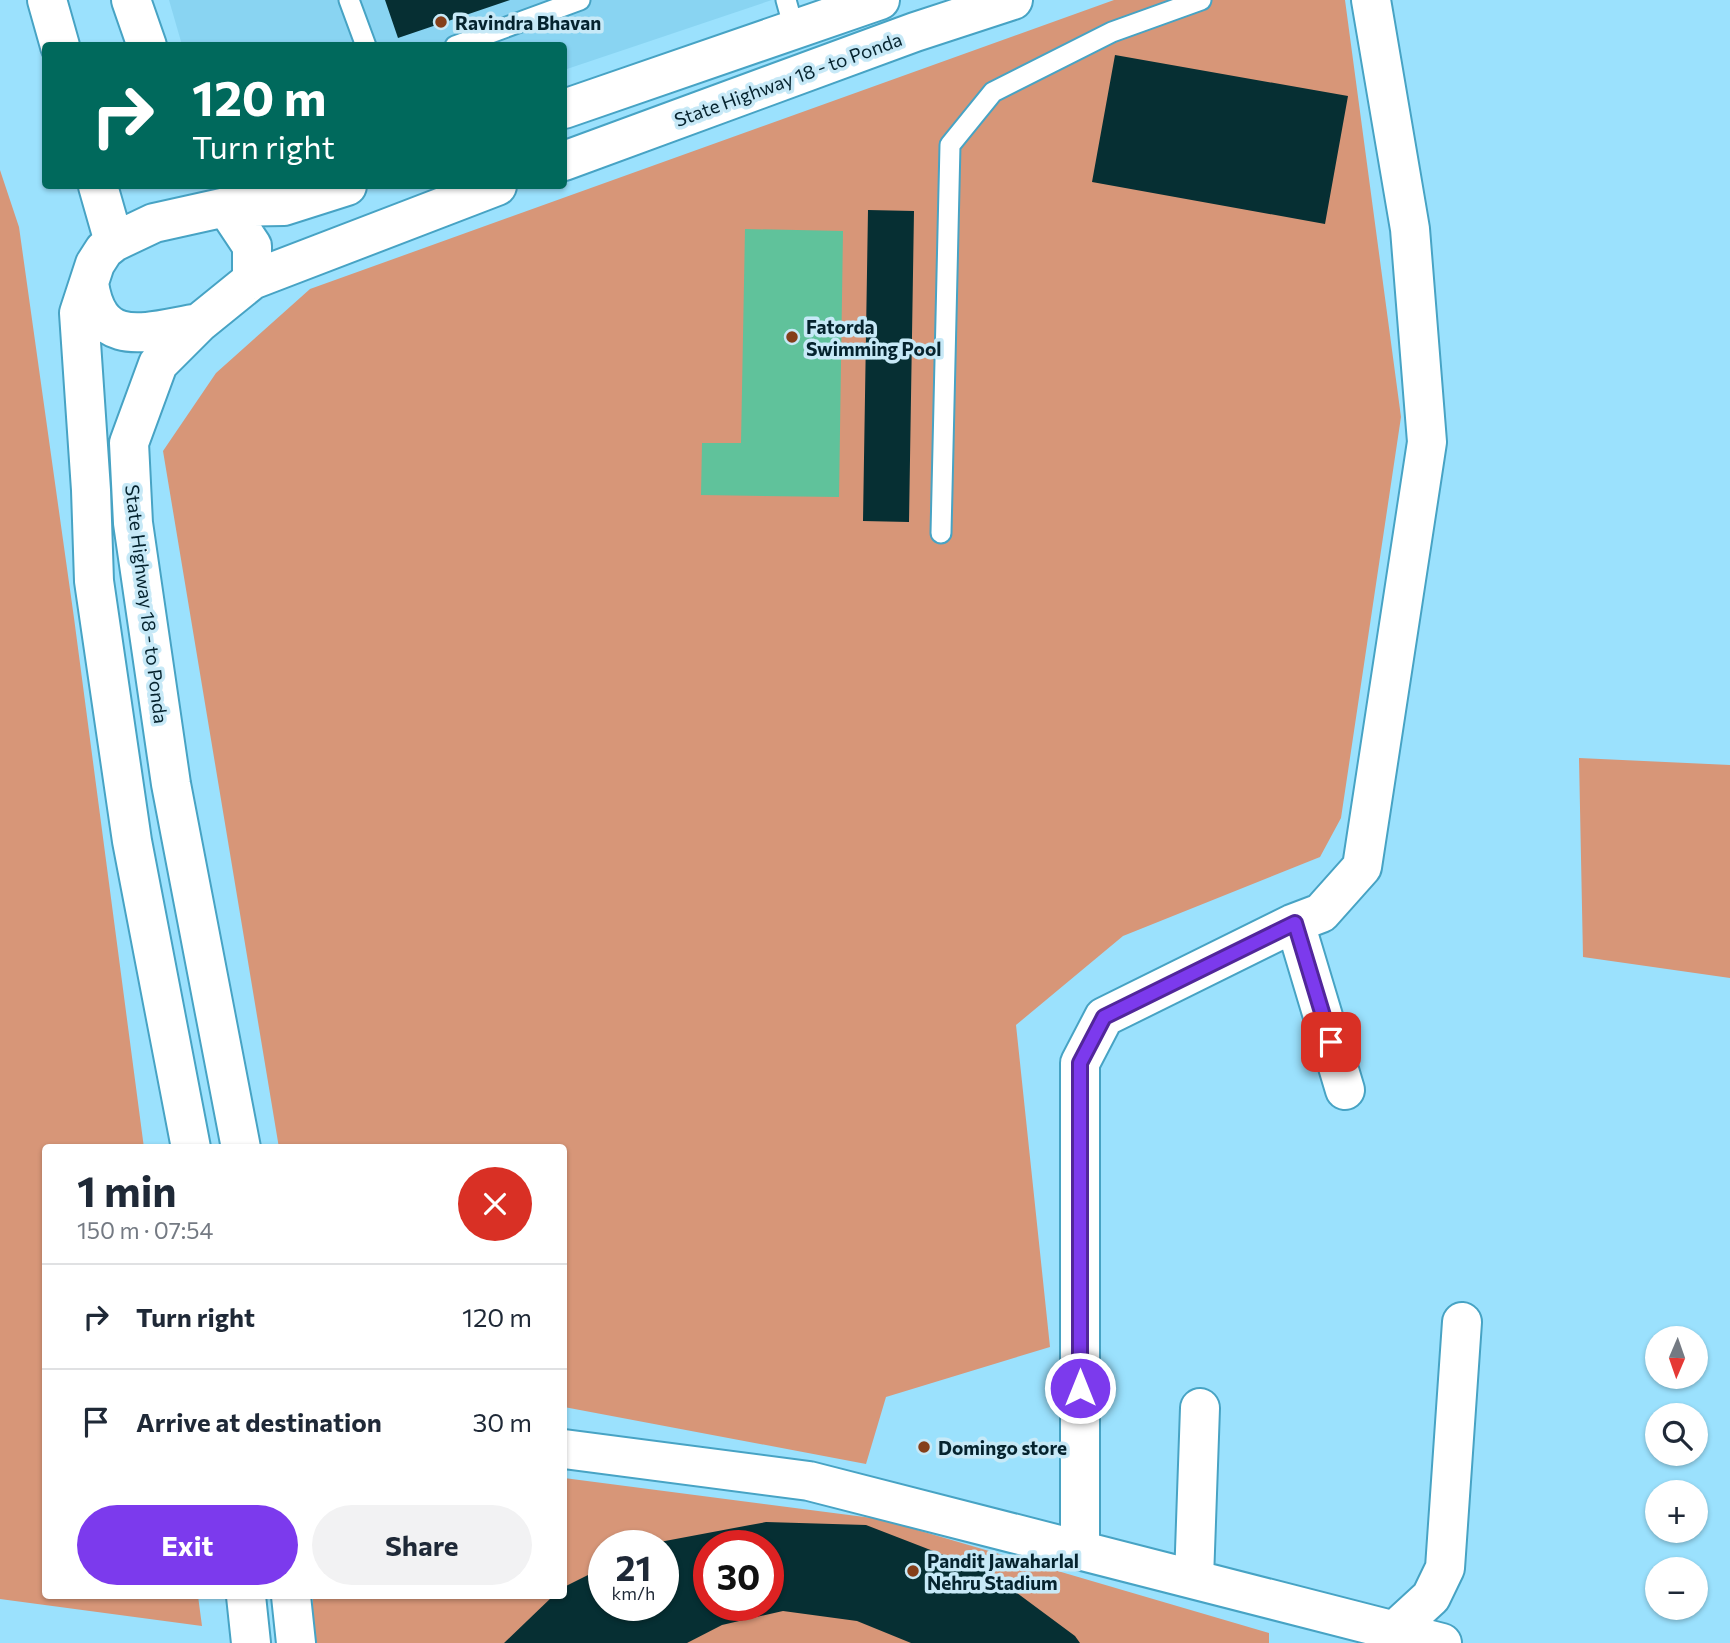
<!DOCTYPE html>
<meta charset="utf-8">
<style>
:root{--surface:#fff;--page:#f2f2f3;--text:#1f2937;--muted:#747a83;--line:#e0e1e3;--accent:#7c3aed}
body{margin:0;font-family:Commissioner,sans-serif;background:var(--page);color:var(--text);height:100vh;display:flex;flex-direction:column;font-size:26px;white-space:nowrap}
*{box-sizing:border-box;margin:0}
p{font-size:23px;color:var(--muted)}
.icon{flex:none;width:38px;height:38px;fill:none;stroke:currentColor;stroke-width:2;stroke-linecap:round;stroke-linejoin:round}
.map{position:relative;flex:1;overflow:hidden}
.panel{position:absolute;left:42px;top:1144px;width:525px;height:455px;display:flex;flex-direction:column;background:var(--surface);border-radius:7px;box-shadow:0 2px 5px #0004}
.panel>*{flex:none}
.guide{position:absolute;left:42px;top:42px;width:525px;height:147px;border-radius:7px;box-shadow:0 2px 5px #0004;background:#00695c;color:#fff;overflow:hidden}
.needle{width:46px;rotate:182deg}
.fabs{position:absolute;left:1645px;top:1326px;display:grid;gap:14px}
.fabs a{display:grid;place-items:center;width:63px;height:63px;border-radius:50%;background:var(--surface);box-shadow:0 2px 5px #0004;font-size:35px}
.speed{position:absolute;left:588px;top:1530px;display:flex;gap:14px;font-size:35px;font-weight:700;text-align:center}
.speed>*{display:grid;place-content:center;width:91px;height:91px;border-radius:50%;background:var(--surface);box-shadow:0 2px 5px #0004;line-height:1}
.speed small{font-size:18px;font-weight:400}
.speed .limit{border:10px solid #d22;background:#fff;color:#111}
.pin{position:absolute;display:grid;place-items:center;width:60px;height:60px;color:#fff;margin:-30px;border-radius:14px;box-shadow:0 4px 10px #0006}
.me{position:absolute;width:77px;margin:-38px;rotate:0deg;stroke-linejoin:round;filter:drop-shadow(0 0 5px #0008)}
.turn{display:flex;align-items:center;gap:24px;height:147px;padding:0 35px;font-size:32px}
.turn .icon{width:91px;height:91px;stroke-width:2.5}
.turn b{display:block;font-size:49px;line-height:60px}
.round{display:grid;place-items:center;flex:none;width:74px;height:74px;border-radius:37px;background:var(--page)}
.summary{display:flex;align-items:center;justify-content:space-between;height:119px;padding:0 35px}
h1{font-size:42px;font-weight:700;line-height:52px}
.cta{display:flex;gap:14px;margin-top:auto;padding:14px 35px}
.cta a{flex:1;height:80px;border-radius:42px;background:var(--accent);color:#fff;font-size:28px;font-weight:700;line-height:80px;text-align:center}
.cta a+a{background:var(--page);color:var(--text)}
ul{padding:0;list-style:none}
li{display:flex;align-items:center;gap:21px;height:105px;padding:0 35px;border-top:2px solid var(--line)}
li div{flex:1}
li b{display:block;font-size:26px}
li em{font-style:normal}
.map>svg:first-child{display:block}
.built{fill:#89d4f2}
.green{fill:#d79678;fill-rule:evenodd}
.water{fill:#60c29b}
.building{fill:#062f33;fill-rule:evenodd}
.lines{fill:none;stroke-linecap:round;stroke-linejoin:round}
.lane-casing{stroke:#47a3c4;stroke-width:23}
.street-casing{stroke:#47a3c4;stroke-width:42}
.secondary-casing{stroke:#47a3c4;stroke-width:42}
.lane{stroke:#fff;stroke-width:19}
.street{stroke:#fff;stroke-width:38}
.secondary{stroke:#fff;stroke-width:38}
.route-casing{stroke:#51269a;stroke-width:18}
.route{stroke:#7c3aed;stroke-width:12}
.poi-dot{fill:#853f1a;stroke:#c7e9f7;stroke-width:2.5}
.labels{text-anchor:middle;dominant-baseline:central;stroke-width:7;stroke-linejoin:round;paint-order:stroke}
.poi-label{font-size:19px;font-weight:bold;fill:#05232e;stroke:#c7e9f7;text-anchor:start}
.street-label{font-size:19px;fill:#05232e;stroke:#c7e9f7}
</style>
<div class="map">
<svg width="1730" height="1643" viewBox="0 0 1730 1643">
<rect width="100%" height="100%" fill="#9be1fd"/>
<path class="built" d="M169,0H772L564,70V46L182,45Z"/>
<path class="green" d="M1114,0H1345L1401,417L1341,818L1320,857L1123,936L1016,1025L1050,1347L886,1397L866,1464L564,1407V1148H279L163,451L216,373L310,289Z
M0,170L19,227L74,618L144,1148H46V1596H198L202,1626L0,1599Z
M1579,758L1730,765V978L1583,957Z
M564,1478L880,1519L1269,1633V1643H313V1596H564ZM604,1545H663V1605H604ZM709,1545H768V1605H709Z"/>
<path class="water" d="M745,229L843,231L839,497L701,495L702,443H741Z"/>
<path class="building" d="M385,0H510L398,38Z
M1115,55L1348,96L1325,224L1092,182Z
M868,210L914,211L909,522L863,521Z
M766,1522L866,1525L990,1573L1075,1636L1080,1643H911L857,1621L783,1611L722,1625L687,1643H504L553,1596H564V1587L604,1567V1605H663V1545L649,1544ZM709,1545H768V1605H709Z"/>
<g class="lines">
<defs>
<path id="lane" d="M349,0L366,46
M786,0L794,29
M455,46L580,0
M941,533L950,145L993,92L1112,32L1201,0"/>
<path id="street" d="M1295,923L1345,1090
M564,1449L809,1481L1442,1643
M1080,1550V1063L1104,1017L1292,924L1321,913L1362,867L1427,442L1410,229L1371,0
M1194,1579L1200,1408
M1394,1631L1431,1597L1445,1568L1462,1322"/>
<path id="secondary" d="M47,0L60,46
M131,0L147,46
M564,109L880,0
M564,161L915,32L1013,0
M98,186L114,242
M226,207L284,206L347,186
M89,283C99,352 148,331 199,323
M191,1148L132,841L94,581L91,490L79,313L95,264L104,250L114,242L154,223L226,207L252,246V280
M241,1148L171,784L133,523L129,443L158,364L199,323L252,280L497,186
M246,1596L251,1643
M291,1596L296,1643"/>
</defs>
<use href="#lane" class="lane-casing"/>
<use href="#street" class="street-casing"/>
<use href="#secondary" class="secondary-casing"/>
<use href="#lane" class="lane"/>
<use href="#street" class="street"/>
<use href="#secondary" class="secondary"/>
</g>
<g class="lines">
<defs>
<path id="route" d="M1080,1388V1063L1104,1017L1295,923L1331,1042"/>
</defs>
<use href="#route" class="route-casing"/>
<use href="#route" class="route"/>
</g>
<g class="poi-dot">
<circle cx="441" cy="22" r="7"/>
<circle cx="792" cy="337" r="7"/>
<circle cx="924" cy="1447" r="7"/>
<circle cx="913" cy="1571" r="7"/>
</g>
<g class="labels">
<g class="poi-label">
<text x="455" y="22">Ravindra Bhavan</text>
<text x="806" y="326">Fatorda<tspan x="806" dy="22">Swimming Pool</tspan></text>
<text x="938" y="1447">Domingo store</text>
<text x="927" y="1560">Pandit Jawaharlal<tspan x="927" dy="22">Nehru Stadium</tspan></text>
</g>
<g class="street-label">
<text transform="translate(788 79) rotate(-20)">State Highway 18 - to Ponda</text>
<text transform="translate(147 604) rotate(83)">State Highway 18 - to Ponda</text>
</g>
</g>
</svg>
<div class="fabs">
<a><svg class="needle" viewBox="-14 -14 28 28"><path d="M0-13l5 13h-10z" fill="#e53935"/><path d="M0 13l5-13h-10z" fill="#747a83"/></svg></a>
<a><svg class="icon" aria-label="search" viewBox="0 0 24 24"><circle cx="10" cy="10" r="6"/><path d="M15 15l6 6"/></svg></a>
<a>+</a>
<a>−</a>
</div>
<div class="speed"><div>21<small>km/h</small></div><div class="limit">30</div></div>
<div class="pin" style="left:1331px;top:1042px;background:#d93025"><svg class="icon" aria-label="arrive" viewBox="0 0 24 24"><path d="M6 21V4h12l-3 4 3 4H6"/></svg></div>
<svg class="me" style="left:1080px;top:1388px" viewBox="-20 -20 40 40"><circle r="17" fill="#7c3aed" stroke="#fff" stroke-width="3"/><path d="M0-11L8 9 0 5-8 9z" fill="#fff"/></svg>
<div class="guide">
<div class="turn"><svg class="icon" aria-label="right" viewBox="0 0 24 24"><path d="M7 20v-9h11M14 6l5 5-5 5"/></svg><div><b>120 m</b>Turn right</div></div>
</div>
<section class="panel">
<div class="summary"><div><h1>1 min</h1><p>150 m · 07:54</p></div><a class="round" style="background:#d93025;color:#fff"><svg class="icon" aria-label="close" viewBox="0 0 24 24"><path d="M6 6l12 12M18 6L6 18"/></svg></a></div>
<ul>
<li><svg class="icon" aria-label="right" viewBox="0 0 24 24"><path d="M7 20v-9h11M14 6l5 5-5 5"/></svg><div><b>Turn right</b></div><em>120 m</em></li>
<li><svg class="icon" aria-label="arrive" viewBox="0 0 24 24"><path d="M6 21V4h12l-3 4 3 4H6"/></svg><div><b>Arrive at destination</b></div><em>30 m</em></li>
</ul>
<div class="cta"><a>Exit</a><a>Share</a></div>
</section>
</div>
